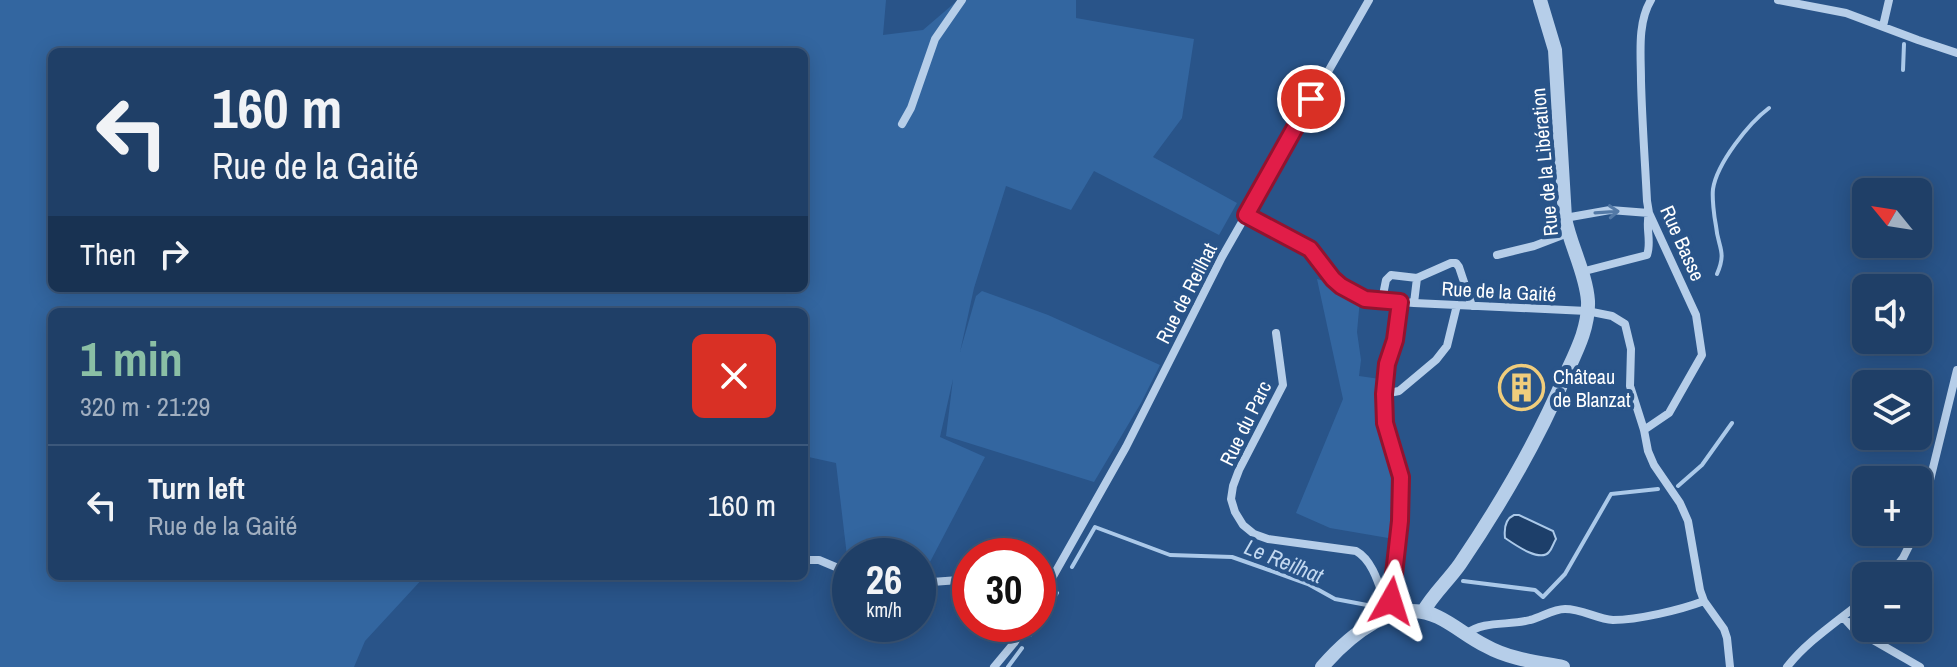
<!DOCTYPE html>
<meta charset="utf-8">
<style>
:root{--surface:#1f3f67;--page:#27466d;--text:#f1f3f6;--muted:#a1afc0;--line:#3c587b;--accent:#8abfa5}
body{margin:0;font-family:"Archivo Narrow",sans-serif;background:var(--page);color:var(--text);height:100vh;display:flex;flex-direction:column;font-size:30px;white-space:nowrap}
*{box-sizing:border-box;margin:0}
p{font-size:26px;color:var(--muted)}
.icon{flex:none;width:44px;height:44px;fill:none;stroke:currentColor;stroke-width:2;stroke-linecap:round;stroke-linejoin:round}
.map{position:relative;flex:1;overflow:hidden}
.panel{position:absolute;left:48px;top:308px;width:760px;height:272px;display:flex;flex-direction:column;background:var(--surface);border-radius:12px;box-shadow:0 4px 20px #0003,0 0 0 2px var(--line)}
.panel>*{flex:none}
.top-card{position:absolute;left:48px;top:48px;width:760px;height:244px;border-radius:12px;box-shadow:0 4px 20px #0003,0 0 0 2px var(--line);background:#1f3f67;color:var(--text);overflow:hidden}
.needle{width:52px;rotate:300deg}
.fabs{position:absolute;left:1852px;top:178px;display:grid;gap:16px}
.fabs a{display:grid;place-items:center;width:80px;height:80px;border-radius:12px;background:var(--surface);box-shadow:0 4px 20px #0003,0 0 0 2px var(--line);font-size:40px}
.speed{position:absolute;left:832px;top:538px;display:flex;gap:16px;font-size:40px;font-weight:700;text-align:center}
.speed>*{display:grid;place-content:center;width:104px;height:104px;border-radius:50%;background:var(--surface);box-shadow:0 4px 20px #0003,0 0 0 2px var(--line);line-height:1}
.speed small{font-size:20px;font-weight:400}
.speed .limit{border:12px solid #d22;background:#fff;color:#111}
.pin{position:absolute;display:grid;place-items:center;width:68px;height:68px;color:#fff;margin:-34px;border:4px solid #fff;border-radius:50%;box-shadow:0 2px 8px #0007}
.me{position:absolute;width:88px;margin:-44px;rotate:6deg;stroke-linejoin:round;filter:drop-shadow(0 0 6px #0008)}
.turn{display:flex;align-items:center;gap:28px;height:168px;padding:0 32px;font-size:36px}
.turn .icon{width:104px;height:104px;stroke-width:2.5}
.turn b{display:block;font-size:56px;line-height:68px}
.then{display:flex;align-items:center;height:76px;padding:0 32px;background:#0003;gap:16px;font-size:30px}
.round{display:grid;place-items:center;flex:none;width:84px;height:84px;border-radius:12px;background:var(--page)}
.summary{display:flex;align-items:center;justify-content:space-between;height:136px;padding:0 32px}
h1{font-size:48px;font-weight:800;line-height:60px;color:var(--accent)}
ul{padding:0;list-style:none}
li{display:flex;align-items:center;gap:24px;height:120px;padding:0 32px;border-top:2px solid var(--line)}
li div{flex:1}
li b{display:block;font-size:30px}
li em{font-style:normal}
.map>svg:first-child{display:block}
.green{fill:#3366a0;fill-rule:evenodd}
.water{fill:#1d3f6a;stroke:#abc9e9;stroke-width:2}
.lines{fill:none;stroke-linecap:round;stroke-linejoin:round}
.stream{stroke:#abc9e9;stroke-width:4}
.minor{stroke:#b6cee9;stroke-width:8}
.tertiary{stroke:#b6cee9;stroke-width:14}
.oneway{stroke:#5379a6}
.route-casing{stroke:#92132f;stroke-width:20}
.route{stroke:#e11d48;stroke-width:14}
.labels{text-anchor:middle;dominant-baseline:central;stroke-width:8;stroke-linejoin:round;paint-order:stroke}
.street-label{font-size:20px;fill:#fff;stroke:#295489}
.poi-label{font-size:20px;fill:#fff;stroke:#295489;text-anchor:start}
.water-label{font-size:22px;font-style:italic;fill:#c2d8f0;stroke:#295489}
</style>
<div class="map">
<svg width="1957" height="667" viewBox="0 0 1957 667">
<rect width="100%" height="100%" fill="#295489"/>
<path class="green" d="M0,0H886L883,35L923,30L958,0H1076V18L1194,39L1182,118L1153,157L1237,203L1219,235L1094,171L1071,210L1006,186L974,288L960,352L976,296L982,291L1048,315L1160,365L1141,403L1094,482L946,436L953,379L940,437L985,457L930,562L918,561V556H847L836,463L804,456V312H52V576H425L365,641L354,667H0ZM52,52H804V288H52Z
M1317,279L1328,282L1360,299L1357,332L1361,360L1359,376L1380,379V394L1398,477L1394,539L1330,528L1296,513L1343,399Z"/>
<path class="water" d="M1514,515H1519L1553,531L1556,539C1553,544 1552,549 1549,552C1540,563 1514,544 1505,538C1504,529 1505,519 1514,515Z"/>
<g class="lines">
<path class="stream" d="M1903,70L1904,44
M1717,274C1727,251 1718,248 1716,226C1714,216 1712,198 1713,189C1717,163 1749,123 1769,108
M1678,486L1702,465L1732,423
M1072,567L1095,527L1170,555L1232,557L1308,584L1335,599L1367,605
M1463,581L1535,590L1543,597L1565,574L1611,494L1658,489
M1041,617L1057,593
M1030,635L1033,630
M1008,667L1022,648"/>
<path class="minor" d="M1778,0L1846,13L1918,40L1957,53
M1883,26L1889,0
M902,124L911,108L935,39L962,0
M1246,215L1310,249L1333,279L1341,286L1365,299L1414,303L1587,311L1612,316L1625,324L1631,349L1630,386L1644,430L1648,451L1654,465L1680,503L1688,521L1700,590L1704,601L1724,629L1727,638L1730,667
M1565,218L1610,210L1649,213C1645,227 1652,242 1647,255L1581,272
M1497,255L1534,246L1568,233
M1382,300L1386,280L1391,275L1417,278L1451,263H1456L1459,267L1472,306
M1414,303L1417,278
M1276,333L1283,385L1239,470L1233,486L1231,499L1235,512L1243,525L1254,534L1268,539L1356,551C1376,562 1381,595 1390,615
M1384,394L1399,391L1436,360L1447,346L1457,305
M1644,430L1669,413L1702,355L1696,315L1649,213L1647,201C1645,161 1642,121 1641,81C1641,55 1637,23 1651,0
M1918,529L1957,370
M804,560H819L850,573
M1889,576L1903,558L1916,532
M918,583L959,580L970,582
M1038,603L1126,447L1222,257L1369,0
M1390,612L1400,521L1401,477L1385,423L1384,394L1387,364L1395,340L1400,302
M1843,617L1854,629L1920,667
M1466,634C1484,620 1509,626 1530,620C1542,617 1553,609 1565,609C1582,609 1597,619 1613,620C1638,620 1680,610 1704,601
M994,667L1014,643L1026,624
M1787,667C1808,640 1840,620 1866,598"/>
<path class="tertiary" d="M1423,612C1433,594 1448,581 1460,564C1500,505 1537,442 1565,376C1576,352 1589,328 1588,301C1586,273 1570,245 1565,218L1555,50L1540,0
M1322,667C1349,636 1395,596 1438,617C1455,625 1469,638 1486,646C1509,659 1537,662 1563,667"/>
</g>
<defs><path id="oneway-shaft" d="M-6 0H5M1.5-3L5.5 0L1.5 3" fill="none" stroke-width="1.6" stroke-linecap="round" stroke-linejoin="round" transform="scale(2)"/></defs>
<use class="oneway" href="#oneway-shaft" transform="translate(1607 212) rotate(-4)"/>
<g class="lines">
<defs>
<path id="route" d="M1311,99L1246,215L1310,249L1333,279L1341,286L1365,299L1400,302L1395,340L1387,364L1384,394L1385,423L1401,477L1400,521L1391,601"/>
</defs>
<use href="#route" class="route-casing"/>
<use href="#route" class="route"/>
</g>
<defs>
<symbol id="building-ring" viewBox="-11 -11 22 22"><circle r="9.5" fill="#295489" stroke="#f0cd7c" stroke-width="1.5"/><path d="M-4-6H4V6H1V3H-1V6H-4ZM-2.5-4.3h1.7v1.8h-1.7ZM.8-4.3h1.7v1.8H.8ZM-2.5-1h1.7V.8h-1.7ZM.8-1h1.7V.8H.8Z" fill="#f0cd7c"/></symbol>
</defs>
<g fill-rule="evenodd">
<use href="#building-ring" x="1496" y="362" width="51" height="51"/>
</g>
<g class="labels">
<g class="street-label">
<text transform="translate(1544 162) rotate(-95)">Rue de la Libération</text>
<text transform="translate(1683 243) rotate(66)">Rue Basse</text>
<text transform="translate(1499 291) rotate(3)">Rue de la Gaité</text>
<text transform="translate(1186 293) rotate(-63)">Rue de Reilhat</text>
<text transform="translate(1245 423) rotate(-64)">Rue du Parc</text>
</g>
<g class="poi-label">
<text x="1553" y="376">Château<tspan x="1553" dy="23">de Blanzat</tspan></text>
</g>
<g class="water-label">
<text transform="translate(1284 561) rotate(22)">Le Reilhat</text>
</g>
</g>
</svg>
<div class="fabs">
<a><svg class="needle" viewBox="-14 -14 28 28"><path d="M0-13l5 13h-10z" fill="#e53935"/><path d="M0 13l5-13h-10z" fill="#a1afc0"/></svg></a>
<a><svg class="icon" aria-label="sound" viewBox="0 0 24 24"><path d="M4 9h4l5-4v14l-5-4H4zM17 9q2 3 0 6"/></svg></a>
<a><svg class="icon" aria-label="layers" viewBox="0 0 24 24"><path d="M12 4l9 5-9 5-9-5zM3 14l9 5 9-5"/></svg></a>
<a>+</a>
<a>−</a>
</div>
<div class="speed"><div>26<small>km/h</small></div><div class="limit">30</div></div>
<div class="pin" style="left:1311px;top:99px;background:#d93025"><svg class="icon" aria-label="arrive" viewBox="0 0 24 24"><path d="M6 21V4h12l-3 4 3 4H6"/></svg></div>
<svg class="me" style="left:1391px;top:601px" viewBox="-20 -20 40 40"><path d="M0-17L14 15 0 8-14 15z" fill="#e11d48" stroke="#fff" stroke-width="4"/></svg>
<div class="top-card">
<div class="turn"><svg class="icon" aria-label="left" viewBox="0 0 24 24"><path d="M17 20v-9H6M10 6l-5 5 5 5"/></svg><div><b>160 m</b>Rue de la Gaité</div></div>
<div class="then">Then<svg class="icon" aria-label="right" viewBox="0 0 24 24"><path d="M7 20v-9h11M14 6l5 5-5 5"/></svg></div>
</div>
<section class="panel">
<div class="summary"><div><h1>1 min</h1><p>320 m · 21:29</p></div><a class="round" style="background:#d93025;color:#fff"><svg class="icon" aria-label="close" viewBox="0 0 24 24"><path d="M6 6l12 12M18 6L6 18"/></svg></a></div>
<ul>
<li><svg class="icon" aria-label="left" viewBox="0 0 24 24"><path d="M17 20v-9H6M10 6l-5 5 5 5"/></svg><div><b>Turn left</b><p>Rue de la Gaité</p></div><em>160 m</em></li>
</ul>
</section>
</div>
